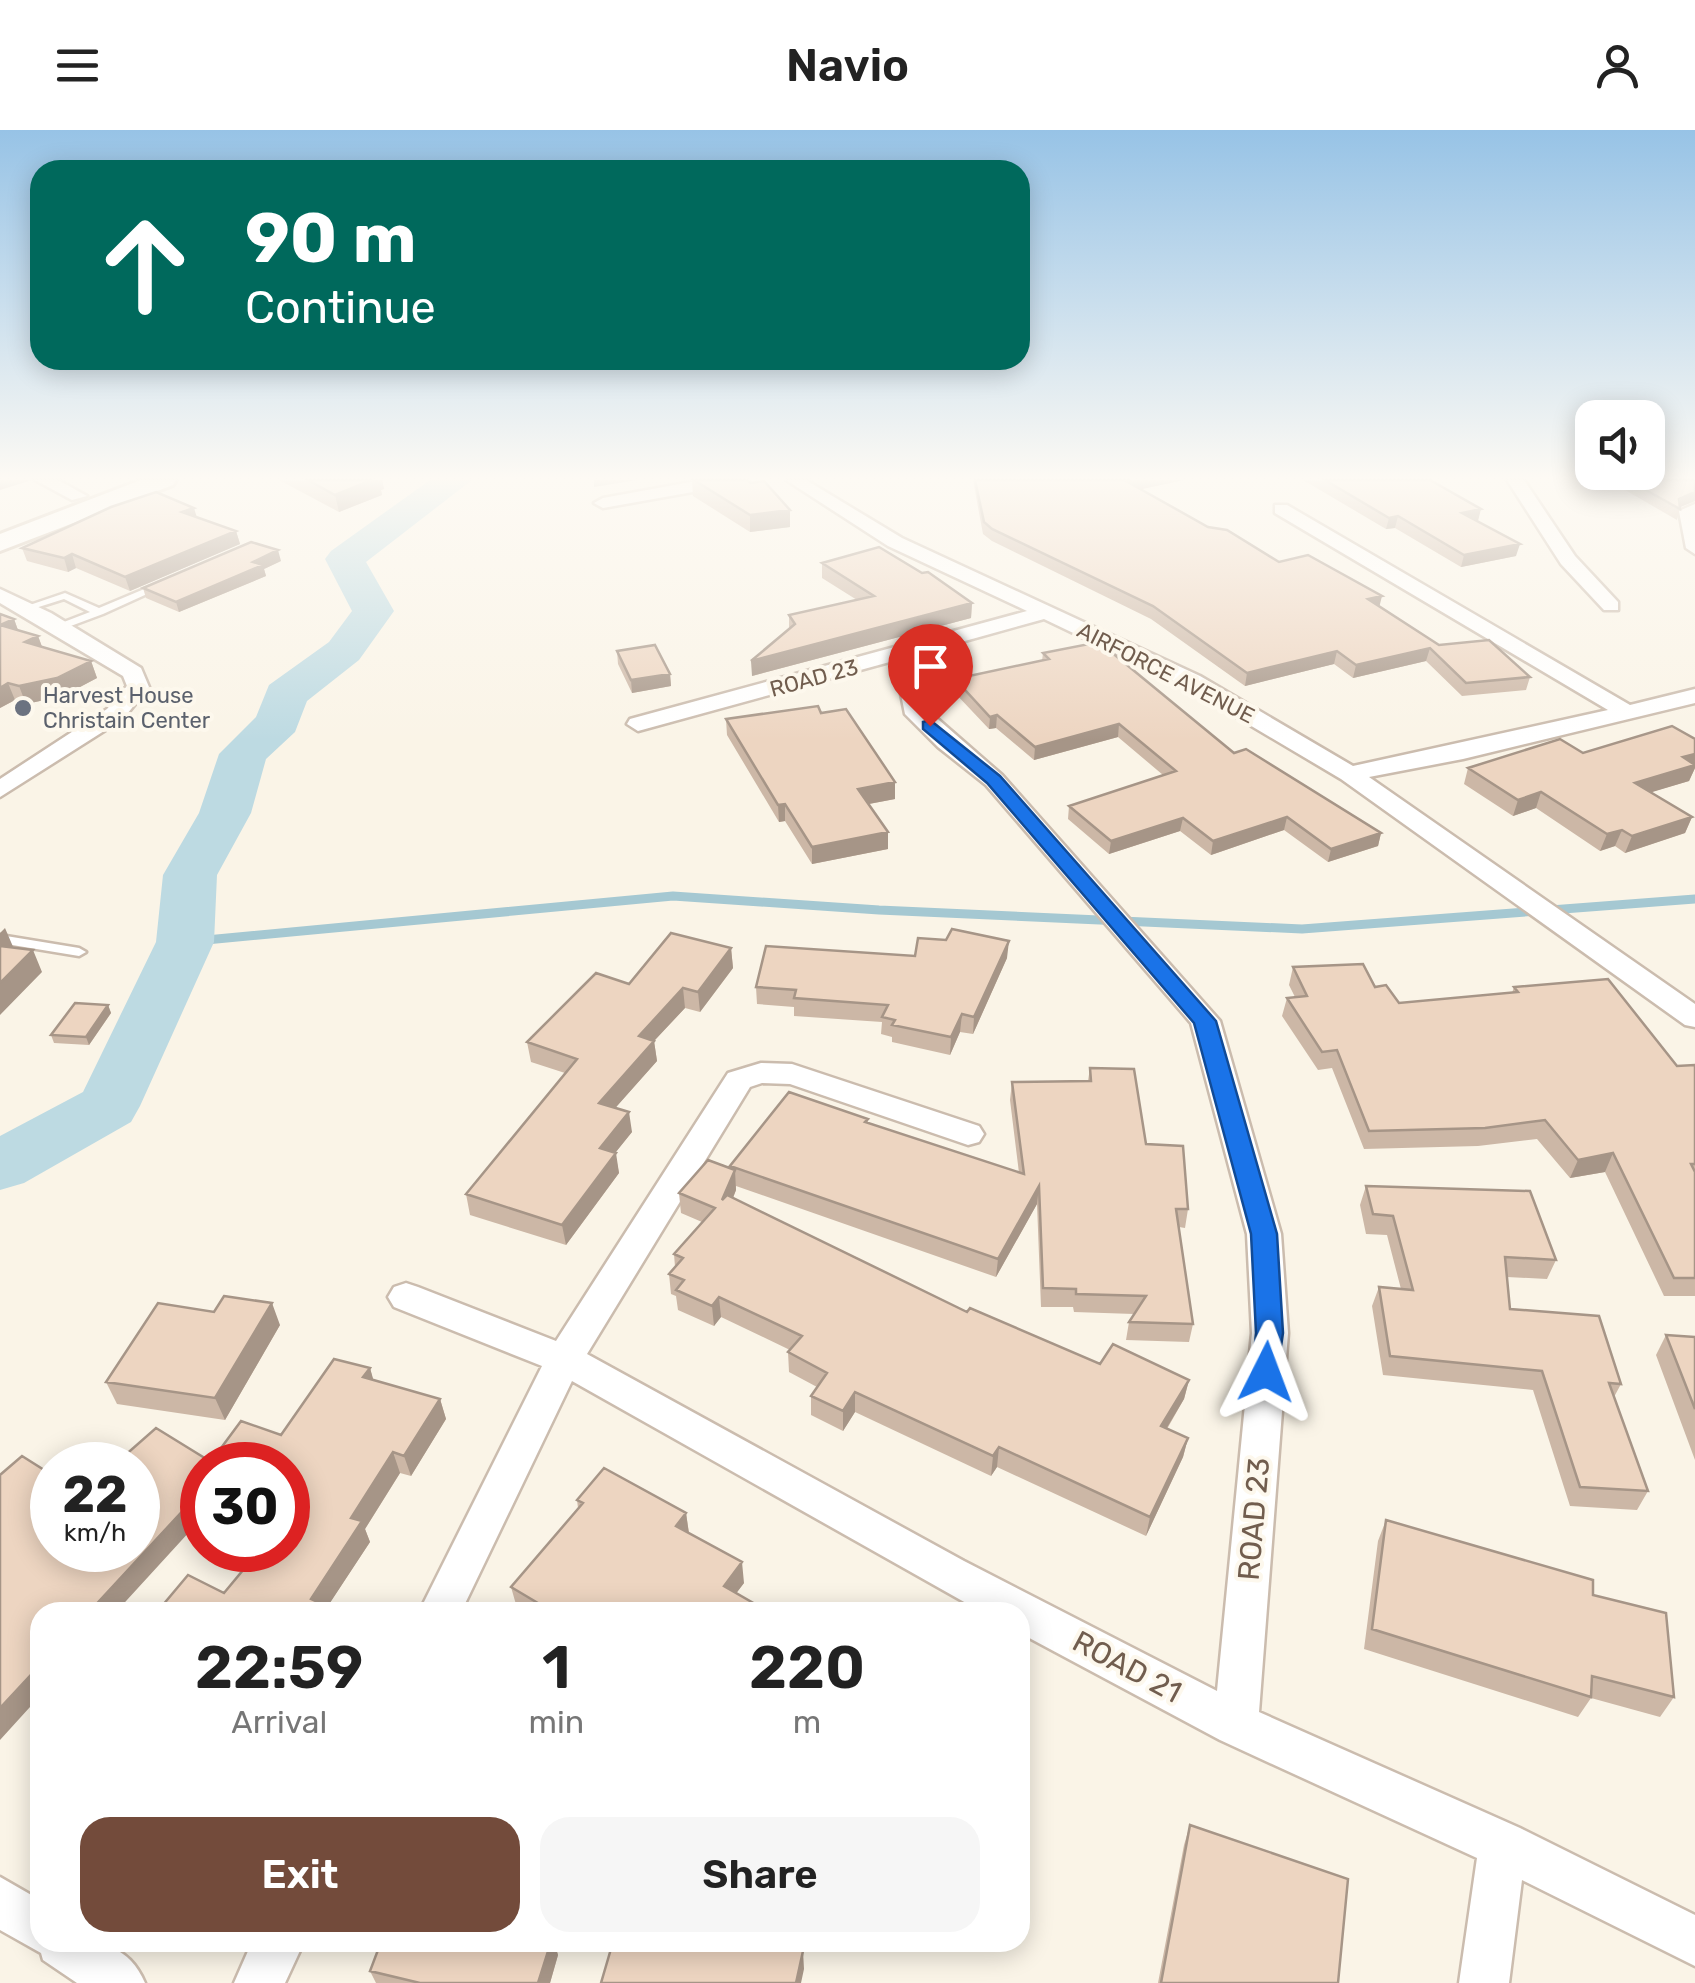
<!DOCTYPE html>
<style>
:root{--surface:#fff;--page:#f6f6f6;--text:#222;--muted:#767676;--accent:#734b3b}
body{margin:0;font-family:Rubik,sans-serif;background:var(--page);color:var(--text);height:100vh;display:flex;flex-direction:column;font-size:38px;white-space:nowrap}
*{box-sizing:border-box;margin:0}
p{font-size:32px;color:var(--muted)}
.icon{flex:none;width:55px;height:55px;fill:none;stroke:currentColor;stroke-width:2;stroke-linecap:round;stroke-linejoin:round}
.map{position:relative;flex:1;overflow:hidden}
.sheet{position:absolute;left:30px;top:1472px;width:1000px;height:350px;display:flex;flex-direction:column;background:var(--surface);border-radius:30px;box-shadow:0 5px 25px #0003}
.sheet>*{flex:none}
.hud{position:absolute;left:30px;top:30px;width:1000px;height:210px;border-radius:30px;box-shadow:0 5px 25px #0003;background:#00695c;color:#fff;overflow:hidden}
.controls{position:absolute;left:1575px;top:270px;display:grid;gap:20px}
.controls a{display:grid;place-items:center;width:90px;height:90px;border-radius:20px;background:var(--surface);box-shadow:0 5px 25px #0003;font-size:50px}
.speed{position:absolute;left:30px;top:1312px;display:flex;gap:20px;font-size:50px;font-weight:700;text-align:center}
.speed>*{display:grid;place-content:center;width:130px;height:130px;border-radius:50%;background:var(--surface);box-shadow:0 5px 25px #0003;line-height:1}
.speed small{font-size:25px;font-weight:400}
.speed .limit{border:15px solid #d22;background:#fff;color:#111}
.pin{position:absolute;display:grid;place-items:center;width:85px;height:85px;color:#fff;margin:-102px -42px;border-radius:50% 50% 50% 0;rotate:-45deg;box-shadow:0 0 10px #0007}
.pin .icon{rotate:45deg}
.me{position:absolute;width:110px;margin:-55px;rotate:3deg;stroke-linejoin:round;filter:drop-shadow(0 0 8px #0008)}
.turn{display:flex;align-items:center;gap:35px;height:210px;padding:0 50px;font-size:45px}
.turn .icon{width:130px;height:130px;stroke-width:2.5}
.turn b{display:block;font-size:70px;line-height:85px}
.eta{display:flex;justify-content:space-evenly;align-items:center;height:170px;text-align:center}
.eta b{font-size:60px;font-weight:600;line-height:70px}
.button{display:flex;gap:20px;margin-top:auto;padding:20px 50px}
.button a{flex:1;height:115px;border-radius:30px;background:var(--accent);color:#fff;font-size:40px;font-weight:600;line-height:115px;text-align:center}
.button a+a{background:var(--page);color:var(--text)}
header{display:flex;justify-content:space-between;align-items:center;height:130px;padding:0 50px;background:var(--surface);font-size:45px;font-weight:600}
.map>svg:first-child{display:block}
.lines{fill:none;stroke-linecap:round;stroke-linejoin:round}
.stream{stroke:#a5c8d2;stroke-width:9}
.river{fill:#bddae2;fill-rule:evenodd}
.service-casing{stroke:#cbbcae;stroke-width:5}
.minor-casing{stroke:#cbbcae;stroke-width:5}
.secondary-casing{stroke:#cdbdac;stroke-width:6}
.service{fill:#fff;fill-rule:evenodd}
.minor{fill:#fff;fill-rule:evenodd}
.secondary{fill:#fff;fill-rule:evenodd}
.wall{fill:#ccb7a6}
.shaded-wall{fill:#a69587}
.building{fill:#edd5c1;stroke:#a69587;stroke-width:2.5}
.route{fill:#1a73e8;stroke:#114b97;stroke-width:2.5}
.worship-dot{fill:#6b7280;stroke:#fdf8ed;stroke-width:4}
.labels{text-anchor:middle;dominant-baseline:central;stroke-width:8;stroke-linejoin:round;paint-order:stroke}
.far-street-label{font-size:22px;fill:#715d4e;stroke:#fdf8ed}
.far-worship-label{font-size:22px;fill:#5b616d;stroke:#fdf8ed;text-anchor:start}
.near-street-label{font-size:30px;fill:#715d4e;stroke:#fdf8ed}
</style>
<header><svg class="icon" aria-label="menu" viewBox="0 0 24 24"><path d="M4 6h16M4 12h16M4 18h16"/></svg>Navio<svg class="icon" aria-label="person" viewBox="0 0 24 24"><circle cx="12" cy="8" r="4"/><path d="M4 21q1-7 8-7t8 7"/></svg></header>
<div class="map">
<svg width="1695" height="1853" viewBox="0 0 1695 1853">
<rect width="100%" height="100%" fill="#faf4e7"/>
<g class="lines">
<path class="stream" d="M185,812L673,766L879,780L1302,799L1695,769"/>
<path class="river" d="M430,350H472L366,432L394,481L359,530L307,571L295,602L266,629L251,683L217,745L214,812L140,976L131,992L24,1053L0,1060V1006L83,962L156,812L163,745L199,683L219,624L256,587L269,555L329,512L352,481L325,429L331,421Z"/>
<defs>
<path id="service" d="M161,452L169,454L103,484L60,500L56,499V495L90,482L64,469L26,481L21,478L65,463L99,478Z
M0,805L79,818L86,822L79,826L0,813Z"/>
<path id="minor" d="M35,350H58L87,366L72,370Z
M702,350H740L732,355L603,378L594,373L603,368Z
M786,350H806L902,408L1200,546L1353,636L1608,580L1275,383V375H1287L1630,575L1695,559V573L1463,629L1369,647L1695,874V897L1685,895L1341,649L1184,556L1044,489L954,514L922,559L924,577L1002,645L1220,891L1281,1104L1288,1203L1259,1582L1520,1698L1695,1785V1836L1522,1750L1509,1853H1459L1477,1728L1220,1610L1020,1503V1482H982L572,1251L461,1482H419L542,1236L394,1177L388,1167L394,1157L406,1153L418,1157L556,1211L728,943L761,933L792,934L979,996L984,1004L979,1012L968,1015L790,954L762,953L750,957L587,1224L964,1431L1217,1561L1252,1203L1247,1104L1191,893L986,655L938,617L905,584L900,559L926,522L638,601L627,594L630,589L1027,481L888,416Z
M1507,350H1524L1575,426L1618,472V480H1604L1561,434Z
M1695,374V424L1686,418L1679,381Z
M0,459L51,483L141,538L149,557L123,589L0,667V649L107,579L127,556L123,546L0,473Z
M0,1747L40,1770V1812C84,1812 125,1805 145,1853H77L43,1830L41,1823L0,1800Z
M252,1812H304L285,1853H234Z"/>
<path id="secondary" d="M141,350H176L173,355L0,421V404Z"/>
</defs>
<use href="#service" class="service-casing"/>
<use href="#minor" class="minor-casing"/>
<use href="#secondary" class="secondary-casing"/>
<use href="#service" class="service"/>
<use href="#minor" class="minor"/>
<use href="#secondary" class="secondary"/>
</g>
<path class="wall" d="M279,350H382L384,359L381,360L382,365L339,382Z
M692,350H747L790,380V397L750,402L693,366Z
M973,350H1184L1140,359L1208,397L1279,432L1379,476L1439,515L1530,547L1526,560L1462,566L1426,531L1353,548L1334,534L1245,556L1151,489L992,411L983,404Z
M1303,350H1430L1516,426L1461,437L1395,398L1386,399Z
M1614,350H1695V371L1680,377L1677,390L1613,353Z
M197,387L236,401L240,414L130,461L76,438L68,442L27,431L22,418Z
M281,431L264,439L266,446L179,482L146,468L143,458Z
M822,433L972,473L971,488L752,546L789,499V485L857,470L822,448Z
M14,489L18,500L38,506L42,517L91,531L97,548L63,566L26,574L15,570L0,578Z
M617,521L670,544L671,556L632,563L618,534Z
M1043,523L1234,623L1381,703L1378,716L1328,732L1284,700L1211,725L1180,701L1109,724L1068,689L1069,676L1163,645L1118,607L1034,630L996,598L989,599L954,562L955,549L1042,531Z
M726,589L895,669L869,674L888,702V719L812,734L785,691L779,692L727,605Z
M1695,609V638L1689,651L1651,662L1692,687L1685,703L1625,723L1615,716L1600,721L1536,678L1513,686L1464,654L1468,638Z
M731,818L733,838L700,882L685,878L654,911L657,931L615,978L632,1002L615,1023L619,1043L566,1115L470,1085L466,1064L565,943L531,932L527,912L629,854Z
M915,826L1007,828L973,904L960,902L950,925L892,912V907L881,904L882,892L794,886V877L757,874L756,857Z
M1293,837L1375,857L1399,873L1512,863L1514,857L1677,936L1695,935V1166H1664L1605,1042L1570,1048L1537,1009L1478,1016L1364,1019L1332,938L1318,940L1282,886L1287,868L1295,867L1289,855Z
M108,875L111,883L89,915L54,913L51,905Z
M1090,938L1146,1014L1188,1079L1185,1098L1179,1097L1193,1194L1189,1212L1126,1210L1129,1192L1134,1184L1074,1182L1073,1177H1041L1037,1074L996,1147L736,1056V1060L733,1068L967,1182L1100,1234L1189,1250L1184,1269L1167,1299L1188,1308L1183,1327L1146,1406L997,1337L991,1346L855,1282L843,1301L811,1285V1266L817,1257L789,1242L788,1222L790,1220L721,1187L714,1196L678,1180L676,1166L671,1164L669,1144L675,1137L674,1124L702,1092L681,1083L679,1063L730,1038V1036L868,989V993L1019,1043L1010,970L1012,952L1088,951Z
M1366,1056L1556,1130L1547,1149L1507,1147L1510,1179L1621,1254L1614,1267L1648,1361L1637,1380L1570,1376L1533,1260L1383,1245L1372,1176L1379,1157L1401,1159L1387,1105L1366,1104L1360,1075Z
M214,1182L280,1195L225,1290L117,1274L106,1252Z
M1666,1205L1695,1207V1330L1656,1225Z
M370,1238L373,1250L440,1269L446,1289L411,1346L400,1343L365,1399L370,1412L327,1477L331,1482H157L224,1463L248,1440L288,1382V1335H228L221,1318L281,1305Z
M577,1370L686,1383L689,1403L744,1453L736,1463L769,1482H524L517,1478L511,1457L578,1378Z
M1386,1390L1593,1465L1674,1567L1660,1587L1591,1568L1578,1587L1364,1519L1378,1411Z
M1190,1695L1338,1853H1158L1184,1715Z
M381,1812H554L558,1825L550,1853H376L370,1841Z
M960,1812H977L973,1820Z"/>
<path class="shaded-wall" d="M0,350H32L0,360Z
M372,350H382L384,359L381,360L382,365L339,382L335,365Z
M594,350H637L594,357Z
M1130,350H1184L1124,363L1126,351Z
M1695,362V371L1678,378L1679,369Z
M194,378L198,391L182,382Z
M1481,379L1478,391L1462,383Z
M790,380V397L750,402V385Z
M1398,386L1395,398L1386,399L1389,388Z
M236,401L240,414L130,461L125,447Z
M1520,414L1516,426L1461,437L1464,425Z
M278,420L281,431L264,439L266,446L179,482L176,472Z
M72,424L76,438L68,442L64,428Z
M1382,466L1379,478L1368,469Z
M972,473L971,488L752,546L751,531Z
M14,489L20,506L0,495Z
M38,506L44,522L25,512Z
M1430,518L1426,531L1353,548L1356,535Z
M1337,521L1334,534L1245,556L1247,543Z
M91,531L97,548L63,566L26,574L19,556Z
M670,544L671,556L632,563L631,550Z
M8,553L15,570L0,578V558Z
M997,585L996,598L989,599L990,587Z
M1119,594L1118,607L1034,630L1035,617Z
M1695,624V638L1689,651L1629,669L1635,653L1683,627Z
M895,652V669L858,676V659Z
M1541,662L1536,678L1513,686L1518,670Z
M785,674V691L779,692L778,675Z
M1287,687L1284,700L1211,725L1213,711Z
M1692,687L1685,703L1625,723L1632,706Z
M1183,688L1180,701L1109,724L1111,711Z
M1622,700L1615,716L1600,721L1607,704Z
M888,702V719L812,734V717Z
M1381,703L1378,716L1328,732L1331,719Z
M5,798L14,819L0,834V803Z
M1009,811L1007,828L973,904L974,887Z
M731,818L733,838L700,882L698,862Z
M33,820L42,842L0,885V853Z
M683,858L685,878L654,911L657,931L602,993L599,973L639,906Z
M108,875L111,883L89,915L86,907Z
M962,884L960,902L950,925L951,907Z
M629,982L632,1002L603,1038L600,1018Z
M616,1023L619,1043L566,1115L562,1095Z
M1613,1023L1605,1042L1570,1048L1578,1030Z
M735,1040L736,1060L724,1090L722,1070Z
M1039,1056L1037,1074L996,1147L998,1129Z
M719,1167L721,1187L714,1196L712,1176Z
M272,1173L280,1195L225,1290L215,1268Z
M370,1238L376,1259L363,1247Z
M1189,1250L1184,1269L1156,1316L1161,1296Z
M855,1262V1282L843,1301V1281Z
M440,1269L446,1289L411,1346L404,1326Z
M1188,1308L1183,1327L1146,1406L1150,1387Z
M999,1317L997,1337L991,1346L993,1326Z
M393,1322L400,1343L365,1399L370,1412L324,1482L311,1469L351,1388Z
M202,1360V1388L116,1482H89Z
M686,1383L689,1404L676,1396Z
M742,1432L744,1453L726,1477L724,1456Z
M40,1535V1566L0,1610V1578Z
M551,1812H554L558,1825L550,1853H538Z
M803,1821L804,1839L801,1853H796Z"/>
<path class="building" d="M308,350H372L335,365Z
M694,350H747L751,353L764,351L790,380L750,385Z
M975,350H1130L1126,351L1208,397L1227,400L1279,432L1308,425L1382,466L1368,469L1439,515L1489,510L1530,547L1466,553L1430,518L1356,535L1337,521L1247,543L1153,476L992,399L984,392Z
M1325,350H1430L1481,379L1462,383L1520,414L1464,425L1398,386L1389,388Z
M1628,350H1695V362L1679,369L1680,379Z
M156,362L194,378L182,382L236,401L125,447L72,424L64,428L22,418L111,377Z
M251,412L278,420L253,432L263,435L176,472L143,458Z
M879,417L922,443L928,442L972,473L751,531L795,494L789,485L874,466L822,433Z
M0,484L14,489L0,495Z
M0,495L38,506L25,512L91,531L57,548L19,556L8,553L0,558Z
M1099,512L1234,623L1246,619L1381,703L1331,719L1287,687L1213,711L1183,688L1111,711L1069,676L1176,641L1119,594L1035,617L997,585L990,587L955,549L1049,529L1043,523Z
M655,515L670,544L631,550L617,521Z
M818,576L821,583L846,579L895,652L858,659L888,702L812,717L785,674L778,675L726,589Z
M1672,596L1695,609V624L1683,627L1695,635L1635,653L1692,687L1632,706L1622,700L1607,704L1541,662L1518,670L1468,638L1560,609L1583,623Z
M952,799L1009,811L974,887L962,884L951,907L892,895L895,890L882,887L888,875L794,868L796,860L756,857L766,816L915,826L918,808L946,810Z
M671,803L731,818L698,862L683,858L639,906L654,911L599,973L629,982L600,1018L616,1023L562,1095L466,1064L577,929L527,912L596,843L629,854Z
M0,816L33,820L0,853Z
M1363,834L1375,857L1386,855L1399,873L1518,862L1514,857L1608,849L1677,936L1695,935V1034H1691L1695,1042V1148H1674L1613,1023L1578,1030L1545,990L1485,998L1369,1001L1337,920L1322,922L1287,868L1307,866L1293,837Z
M75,873L108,875L86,907L51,905Z
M1090,938L1134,939L1146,1014L1183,1016L1188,1079H1176L1193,1194L1129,1192L1146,1166L1076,1164V1159L1043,1158L1039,1056L998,1129L730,1036L789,962L868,989L865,992L1024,1044L1012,952L1091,951Z
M708,1030L735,1040L722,1070L727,1065L967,1182L970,1178L1100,1234L1113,1214L1189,1250L1161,1296L1188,1308L1150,1387L999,1317L993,1326L855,1262L843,1281L811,1266L827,1243L788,1222L802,1206L719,1167L712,1176L676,1160L684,1150L669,1144L683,1128L674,1124L715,1078L679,1063Z
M1366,1056L1530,1061L1556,1130L1505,1127L1510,1179L1599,1186L1621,1254L1609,1253L1648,1361L1580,1357L1542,1241L1390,1226L1379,1157L1413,1160L1393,1086L1373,1084Z
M224,1166L272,1173L215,1268L106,1252L158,1173L214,1182Z
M1666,1205L1695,1207V1279Z
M334,1229L370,1238L363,1247L440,1269L404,1326L393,1322L351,1388L362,1391L311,1469L329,1477L324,1482H157L188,1445L224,1463L244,1439L248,1440L262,1420H288V1383L299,1367L288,1364V1335H241L221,1318L241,1291L281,1305Z
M156,1298L216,1335H202V1360L89,1482H40V1535L0,1578V1345L22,1326L52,1345V1420H138V1335H114Z
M604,1338L686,1383L676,1396L742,1432L724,1456L769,1482H553L511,1457L583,1373L577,1370Z
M1386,1390L1593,1450V1465L1666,1483L1674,1567L1592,1546L1591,1567L1372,1499Z
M1190,1695L1348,1749L1338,1853H1161Z
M381,1812H551L538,1853H420L370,1841Z
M613,1812H764L803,1821L796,1853H601Z"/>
<linearGradient id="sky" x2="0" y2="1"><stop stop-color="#97c3e6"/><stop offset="0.57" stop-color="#fdfaf4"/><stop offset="1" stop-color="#fdfaf4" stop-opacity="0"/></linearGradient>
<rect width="1695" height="610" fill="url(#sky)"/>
<path class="route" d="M930,590L1000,646L1216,891L1277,1104L1283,1203L1276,1250L1266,1253L1256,1250L1252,1242L1256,1203L1251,1104L1194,893L987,653L923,599V592Z"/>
<circle class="worship-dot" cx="23" cy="578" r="10"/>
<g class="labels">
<g class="far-street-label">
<text transform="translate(1166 543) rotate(27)">AIRFORCE AVENUE</text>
<text transform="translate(814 548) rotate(-15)">ROAD 23</text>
</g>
<g class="far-worship-label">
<text x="43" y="565">Harvest House<tspan x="43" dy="25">Christain Center</tspan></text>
</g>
<g class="near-street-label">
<text transform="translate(1254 1389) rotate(-85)">ROAD 23</text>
<text transform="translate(1127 1537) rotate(28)">ROAD 21</text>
</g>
</g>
</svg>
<div class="controls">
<a><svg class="icon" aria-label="sound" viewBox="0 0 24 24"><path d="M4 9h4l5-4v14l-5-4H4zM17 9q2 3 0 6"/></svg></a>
</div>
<div class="speed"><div>22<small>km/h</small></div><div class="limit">30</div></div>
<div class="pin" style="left:930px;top:596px;background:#d93025"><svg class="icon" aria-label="arrive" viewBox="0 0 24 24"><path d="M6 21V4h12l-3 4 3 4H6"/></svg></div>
<svg class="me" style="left:1266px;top:1242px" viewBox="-20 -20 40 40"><path d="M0-17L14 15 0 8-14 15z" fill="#1a73e8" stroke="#fff" stroke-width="4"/></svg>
<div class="hud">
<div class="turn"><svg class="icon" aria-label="ahead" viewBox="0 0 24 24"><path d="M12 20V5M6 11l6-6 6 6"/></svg><div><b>90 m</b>Continue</div></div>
</div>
<section class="sheet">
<div class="eta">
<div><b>22:59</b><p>Arrival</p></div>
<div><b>1</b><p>min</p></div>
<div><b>220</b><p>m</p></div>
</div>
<div class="button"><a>Exit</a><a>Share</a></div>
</section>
</div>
